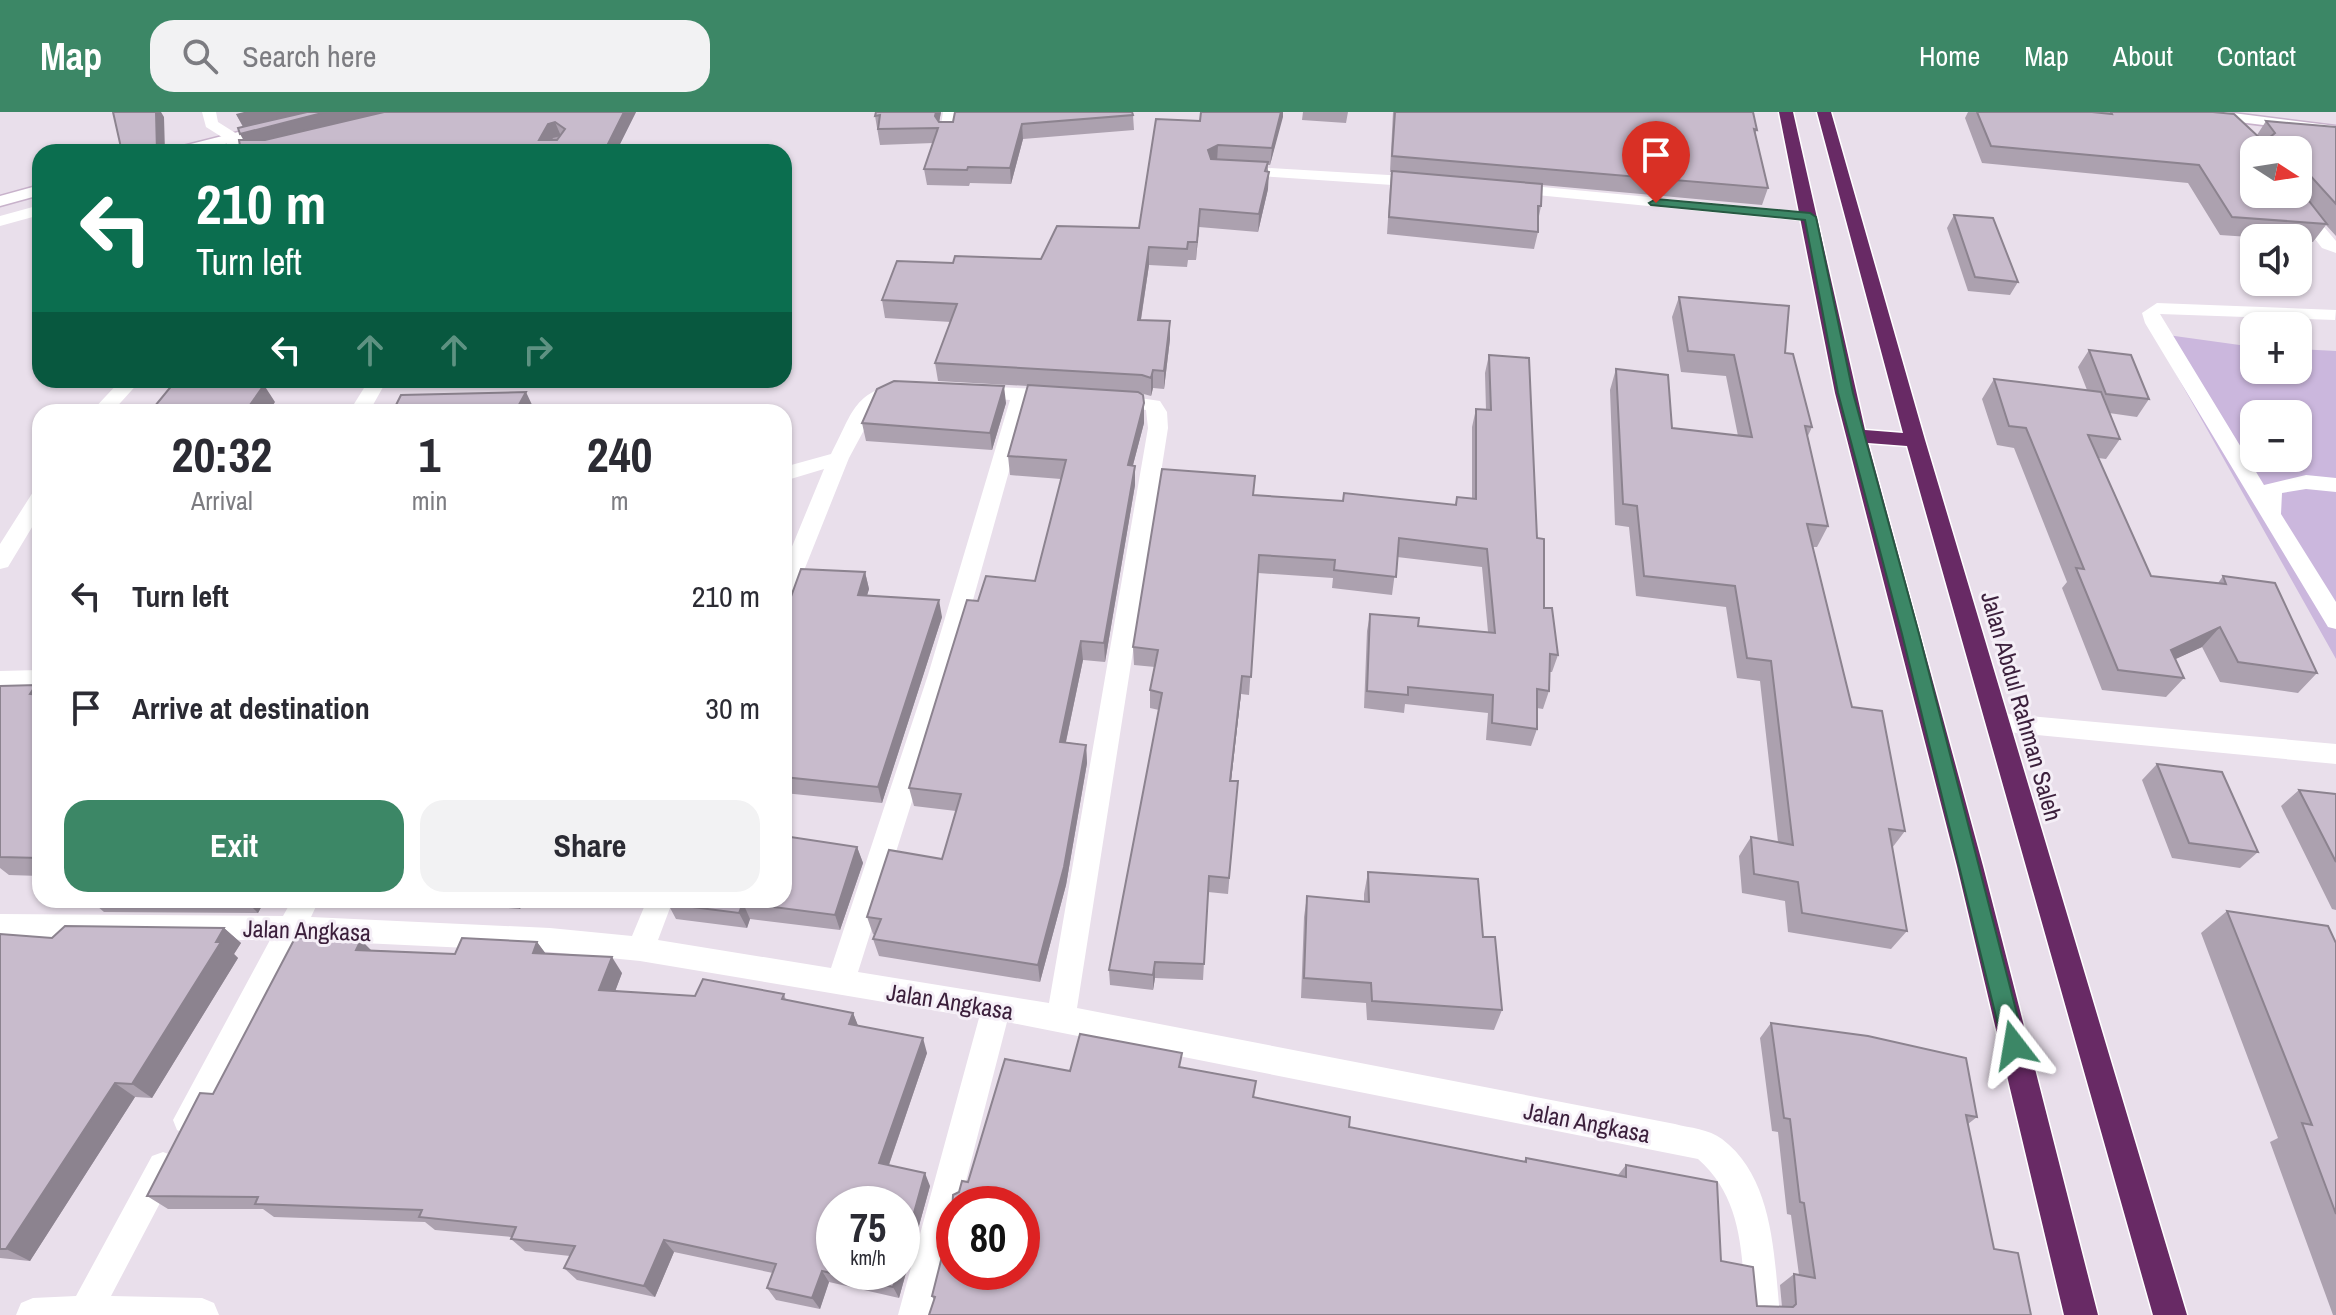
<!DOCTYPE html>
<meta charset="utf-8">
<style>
:root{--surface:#fff;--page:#f2f2f3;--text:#2b2b33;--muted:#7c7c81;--accent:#3c8766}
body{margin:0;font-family:"Archivo Narrow",sans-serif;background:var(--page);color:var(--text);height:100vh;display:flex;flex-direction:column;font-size:30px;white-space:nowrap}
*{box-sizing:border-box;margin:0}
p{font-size:26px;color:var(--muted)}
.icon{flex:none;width:44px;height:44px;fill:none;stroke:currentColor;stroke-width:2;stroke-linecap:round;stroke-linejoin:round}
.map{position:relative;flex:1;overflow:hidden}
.details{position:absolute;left:32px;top:292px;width:760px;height:504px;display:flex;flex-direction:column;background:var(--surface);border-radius:24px;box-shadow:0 2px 6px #0004}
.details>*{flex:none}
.banner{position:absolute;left:32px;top:32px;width:760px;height:244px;border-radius:24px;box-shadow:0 2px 6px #0004;background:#0b6e4f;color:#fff;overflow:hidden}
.needle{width:52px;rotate:102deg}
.buttons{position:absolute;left:2240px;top:24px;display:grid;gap:16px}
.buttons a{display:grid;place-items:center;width:72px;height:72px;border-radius:16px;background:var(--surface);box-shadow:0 2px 6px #0004;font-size:40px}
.speed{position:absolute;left:816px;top:1074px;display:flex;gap:16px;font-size:40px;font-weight:700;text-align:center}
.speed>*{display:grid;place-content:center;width:104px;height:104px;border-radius:50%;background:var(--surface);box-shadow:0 2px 6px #0004;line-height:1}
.speed small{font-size:20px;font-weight:400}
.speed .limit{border:12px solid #d22;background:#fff;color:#111}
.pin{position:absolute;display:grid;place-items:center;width:68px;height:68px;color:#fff;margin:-82px -34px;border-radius:50% 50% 50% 0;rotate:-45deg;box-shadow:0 0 8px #0007}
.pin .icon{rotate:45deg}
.me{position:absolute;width:88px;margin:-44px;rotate:346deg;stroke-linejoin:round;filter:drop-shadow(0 0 6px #0008)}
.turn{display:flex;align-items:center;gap:28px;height:168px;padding:0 32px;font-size:36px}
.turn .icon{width:104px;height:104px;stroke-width:2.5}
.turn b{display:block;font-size:56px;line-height:68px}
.lanes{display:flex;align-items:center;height:76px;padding:0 32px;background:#0003;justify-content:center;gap:40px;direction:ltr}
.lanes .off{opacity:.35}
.eta{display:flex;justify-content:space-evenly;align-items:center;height:136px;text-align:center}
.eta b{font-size:48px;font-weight:700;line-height:56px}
.button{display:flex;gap:16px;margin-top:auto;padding:16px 32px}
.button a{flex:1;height:92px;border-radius:24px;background:var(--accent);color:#fff;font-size:32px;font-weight:700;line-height:92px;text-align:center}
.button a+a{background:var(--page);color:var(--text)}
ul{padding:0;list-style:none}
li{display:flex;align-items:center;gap:24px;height:112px;padding:0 32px}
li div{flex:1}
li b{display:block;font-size:30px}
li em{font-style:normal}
header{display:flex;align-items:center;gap:48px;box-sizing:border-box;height:112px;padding:0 40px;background:var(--accent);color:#fff}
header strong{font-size:38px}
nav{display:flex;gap:44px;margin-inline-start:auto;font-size:28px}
.search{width:560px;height:72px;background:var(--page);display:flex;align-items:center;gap:20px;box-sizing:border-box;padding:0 28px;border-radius:24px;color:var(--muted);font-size:30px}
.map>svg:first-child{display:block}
.green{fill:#cbb7dd;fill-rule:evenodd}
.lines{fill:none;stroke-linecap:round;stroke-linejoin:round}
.secondary-casing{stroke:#c8b2cb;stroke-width:3}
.highway-casing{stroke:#fff;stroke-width:3}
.street{fill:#fff;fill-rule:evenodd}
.secondary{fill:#fff;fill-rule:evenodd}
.highway{fill:#682a65;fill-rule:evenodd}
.wall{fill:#aca1af}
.shaded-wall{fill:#8c838f}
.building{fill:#c8bbcc;stroke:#8c838f;stroke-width:2;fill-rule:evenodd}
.route{fill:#3c8766;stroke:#275842;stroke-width:2}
.labels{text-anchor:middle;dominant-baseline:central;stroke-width:6;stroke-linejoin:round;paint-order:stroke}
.street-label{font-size:24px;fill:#3b1f3b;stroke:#f5eff7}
</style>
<header>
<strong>Map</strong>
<div class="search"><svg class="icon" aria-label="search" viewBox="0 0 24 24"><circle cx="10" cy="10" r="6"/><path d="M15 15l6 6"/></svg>Search here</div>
<nav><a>Home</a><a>Map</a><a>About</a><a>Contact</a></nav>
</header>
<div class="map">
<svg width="2336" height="1203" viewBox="0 0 2336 1203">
<rect width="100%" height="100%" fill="#e9dfeb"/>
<path class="green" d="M2153,221L2254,235V258H2298V237L2336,239V547ZM2254,302H2298V346H2254Z"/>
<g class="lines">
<defs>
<path id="secondary" d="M2182,0H2225L2336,14V22L2189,4Z
M270,12L277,16L275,19L194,40H168L171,37Z
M40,73V83L0,94V84Z"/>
<path id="highway" d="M1779,0H1793L1865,318L1903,321L1817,0H1831L1925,328L2187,1203H2153L1907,334L1868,331L1983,754L2098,1203H2064L1957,754L1835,281Z"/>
</defs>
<use href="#secondary" class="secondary-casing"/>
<use href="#highway" class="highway-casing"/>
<path class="street" d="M202,0H216L218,10L237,22L246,40H230L225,27L206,15Z
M943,0H957L953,23H943L940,20Z
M1236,54L1422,65L1430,70L1422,75L1230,62V56Z
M1511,72L1810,100L1818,105L1810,110L1505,80L1503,77Z
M2280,82H2296L2336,129V141L2322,136Z
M40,93V103L0,114V104Z
M2157,191L2336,198L2335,208L2160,202L2264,373L2306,363L2336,366V380L2306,377L2282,381L2281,402L2336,490V517L2328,515L2145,211L2142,201Z
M121,268H141L112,300H91Z
M369,268H387L369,300H349Z
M901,270L910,276L908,280L889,284L878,292L849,346L795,481L792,487L784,489V454L824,357L784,369V355L831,342C853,301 852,281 901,270Z
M974,274L1057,278L1067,284L1057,290L1029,288L952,563L858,860L1049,891L1148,316L1146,298L1113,294L1103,288L1113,282L1160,289L1167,300L1168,316L1077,896L1675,1012C1690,1016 1709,1017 1722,1027C1774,1066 1774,1145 1780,1203H1746C1742,1146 1744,1087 1698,1047L1007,910L960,1092H954V1116L932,1203H898L979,906L640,849L550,840L299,828L199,1018L188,1023L177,1018L173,1008L270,828L0,826V802L283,804L292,788H319L311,805L550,816L632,824L647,788H673L658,828L831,856L928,563L1010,288L967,284L964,280Z
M40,378V402L8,455L0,457V432L33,380Z
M40,558V576L0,577V559Z
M1997,601L2336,632V652L1997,619L1988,617L1985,610L1988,603Z
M163,1040L174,1044L179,1055L111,1184L202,1186L214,1191L219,1203H16L21,1191L33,1186L76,1184L152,1044Z"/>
<use href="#secondary" class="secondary"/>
<use href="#highway" class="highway"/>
</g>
<path class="wall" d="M636,0L616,40L243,28V15L236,2Z
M941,0L939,10L1133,3L1134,18L1023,27L1011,72L970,71L969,74L927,73L924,57L933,31L880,33L875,4Z
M1201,0H1283L1270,53H1268V77L1258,120L1199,115L1196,148H1188L1187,155L1149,153L1141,208L1170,227L1164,277L1153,276L1151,284L1140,281L1144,291V311L1133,353L1135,354V373L1105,550L1083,548L1066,630L1086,633L1087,651L1066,773L1040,870L879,844L873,827L875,823L873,822L867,805L942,747L956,699L914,694L909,676L978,489L1035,469L1061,367L1010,363L1008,344L1028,274L938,269L935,251L951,210L885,206L882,188L953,151L1041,147L1139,116L1200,9Z
M1303,0H1348L1346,11L1302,8Z
M1393,0H1753L1757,18L1755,22L1768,76L1762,93L1542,73L1541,94L1538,109V120L1534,137L1387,122L1391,60H1390Z
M1968,0H2213L2257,23L2266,9L2336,15V124L2326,113L2313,130L2298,129V126H2264L2220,123L2188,71L1982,51L1965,6Z
M1954,103L2018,170L2010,183L1968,179L1947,116Z
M1679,185L1785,241L1812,315L1807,326L1828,414L1817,435H1813L1852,595L1905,719L1892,736L1907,819L1891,837L1788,820L1785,789L1742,781L1739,744L1751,725L1778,730L1760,569L1737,566L1726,495L1636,484L1629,415L1615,413L1610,278L1616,257L1672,316L1738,324L1726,264L1681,260L1672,205Z
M2089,238L2149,287L2137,305L2109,301L2120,327L2106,347L2098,346L2151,464L2218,471L2223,464L2317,561L2298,581L2220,570L2202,535L2175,547L2184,566L2166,585L2102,578L2062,476L2067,470L2014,336L1997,333L1982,287L1994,267L2087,278L2078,255Z
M1489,243L1537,426L1544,496L1558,543L1552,560H1550L1549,579L1543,597L1537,596V617L1531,634L1486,628L1488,601L1405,592L1404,601L1364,596L1367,519L1370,502L1418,514L1488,520L1482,455L1397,445L1392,483L1332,476L1333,466L1258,461L1249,583L1241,582L1231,669H1238L1228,782L1208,780L1203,868L1155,866L1153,878L1110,873L1109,858L1159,598L1150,596V578L1155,555L1134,553L1133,535L1254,383L1343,389L1455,393L1457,385L1472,386V315L1476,297L1486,298L1485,261Z
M1006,291L992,338L866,329L862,311Z
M865,460L869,477L867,483L942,505L882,691L784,681V504Z
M0,574L40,576V764L9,763L0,756Z
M2157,652L2258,740L2240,756L2172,746L2142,668Z
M2299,678L2336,682V798L2332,797L2281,694Z
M857,735L863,751L840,818L750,807L747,816L676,807L668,792Z
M1368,760L1483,825L1502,898L1494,918L1367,908L1366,891L1301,886L1304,805L1307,784L1364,789V782Z
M90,788H265L258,801L104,800Z
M453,788H524L520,797L456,791Z
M2227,799L2336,831V1203H2333L2270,1030L2278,1026L2201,821Z
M224,816L241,831L234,842L238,846L152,986L135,985L30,1149L0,1146V822L52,826Z
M537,830L545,841L622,861L615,879L695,884L784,882L786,888L853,901L858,914L927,941L889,1053L930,1074L899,1186L829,1170L820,1197L776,1188L767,1176L773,1161L674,1140L655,1185L577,1168L564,1156L570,1144L525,1139L511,1127L512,1125L435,1118L425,1110L274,1105L263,1097H168L147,1084L213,982L371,838L455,842Z
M1771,911L1977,1005L1968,1012L1994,1137L2031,1203L934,1188L932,1184L959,1080L1070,959L1182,955L1254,986L1349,1015L1524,1049L1526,1046L1618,1063L1626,1053L1721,1149L1757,1194L1782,1195L1780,1173L1794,1162L1799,1163L1791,1103L1787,1102L1778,1020L1772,1019L1760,926Z"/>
<path class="shaded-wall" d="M156,0H161L164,5L165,40H157Z
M244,0H311L244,16L236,2Z
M326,0H389L248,36L240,22Z
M624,0H636L616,40H604Z
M936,0H941L938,16L935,4Z
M1281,0H1283V5L1270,53L1272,36Z
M555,10L561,24L553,26L545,40L539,28L548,12Z
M1022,12L1023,27L1011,72L1010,56Z
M1218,33L1217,50L1208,55V38Z
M1269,60L1268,77L1258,120L1259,102Z
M2308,61L2298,76V63Z
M1200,97L1199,115L1196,148L1197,130Z
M1149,135V153L1138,226V208Z
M1170,209V227L1164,277V259Z
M1153,258V276L1151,284V266Z
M264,273L275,290L269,300H245Z
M1004,274L1006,291L992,338L990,321Z
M526,280L534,297L532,300H515Z
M1144,291V311L1128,372V353Z
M1135,354V373L1105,550L1104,531Z
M865,460L869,477L862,500L858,483Z
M939,488L942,505L882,691L878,675Z
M2220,515L2202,535L2154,557L2171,538Z
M1081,529L1083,548L1062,648L1060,630Z
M1242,564L1241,582L1229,686L1230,669Z
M36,573L40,576V592L30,582Z
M1086,633L1087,651L1066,773L1040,870L1038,853Z
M857,735L863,751L840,818L835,803Z
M245,788H265L258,801Z
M513,788H524L520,797Z
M743,791L750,807L747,816L739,801Z
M224,816L241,831L234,842L238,846L152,986L132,972Z
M361,828L376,843L356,838Z
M537,830L549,846L533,841Z
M612,845L622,861L610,893L599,878Z
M1155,850V866L1153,878V863Z
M853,901L859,916L849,912Z
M923,926L927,941L885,1064L879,1051Z
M115,971L135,985L30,1149L6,1137Z
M925,1061L930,1074L899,1186L893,1175L898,1160H902V1144Z
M664,1128L674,1140L655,1185L644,1174Z
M822,1159L829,1170L820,1197L812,1186Z"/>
<path class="building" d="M113,0H156L157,40H122Z
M307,0H326L240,22L238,16Z
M384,0H624L604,40H241L239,28H265ZM555,10L565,17L557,28H539L548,12Z
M876,0H936L935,4L939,10H953L955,0H1132L1133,3L1022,12L1010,56L968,55L967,58L924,57L938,16L878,17L880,3L875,4Z
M1201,0H1281L1272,36L1218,33L1208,38L1211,47L1268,50L1265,59L1269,60L1259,102L1200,97L1197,130H1188L1187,137L1149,135L1138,208L1170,209L1164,259L1153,258L1151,266L1142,263L935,251L957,192L882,188L897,149L953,151L955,144L1041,147L1057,114L1139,116L1156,7L1200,9Z
M1395,0H1753L1757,18L1754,17L1768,76L1392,44Z
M1977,0H2092L2112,2L2111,0H2213L2234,2L2264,30L2275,21L2266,9L2336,15V92L2308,61L2298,63V38H2254V82H2298V75L2327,112L2232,105L2199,53L1991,34Z
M1392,59L1542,72L1541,94H1538V120L1389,105Z
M1954,103L1993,106L2018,170L1975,165Z
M1679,185L1789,194L1785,241L1793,242L1812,315L1805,314L1828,414L1807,412L1852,595L1882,599L1905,719L1889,717L1907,819L1802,801L1798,770L1754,762L1751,725L1793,733L1771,549L1747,546L1735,474L1644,464L1637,394L1623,392L1616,257L1668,263L1672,316L1752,325L1734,243L1688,239Z
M2089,238L2131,243L2149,287L2106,282Z
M1489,243L1529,246L1537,426L1544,427V496H1552L1558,543L1550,542L1549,579L1537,577V617L1492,611L1493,583L1408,575V583L1367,579L1370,502L1419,506L1418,514L1495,521L1487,437L1399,426L1396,465L1334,458L1335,448L1259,443L1251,565L1242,564L1230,669H1238L1229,766L1209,764L1204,852L1155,850L1153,863L1109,858L1162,581L1150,578L1158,538L1133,535L1162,357L1255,364L1253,383L1343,389L1344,381L1456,393L1457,385L1476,387V297L1491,298Z
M1994,267L2101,280L2120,327L2088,323L2151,464L2226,472L2223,464L2275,471L2317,561L2238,550L2220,515L2171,538L2184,566L2118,558L2076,456L2084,457L2026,316L2009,314Z
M894,269L1004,274L990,321L862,311L877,277Z
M173,272L264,273L245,300H150Z
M1028,273L1138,280L1143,283L1144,291L1128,353L1135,354L1104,531L1081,529L1060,630L1086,633L1064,755L1038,853L873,827L881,807L867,805L889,738L942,747L961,682L909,676L967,488L978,489L986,464L1035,469L1066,348L1008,344Z
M526,280L515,300H361L364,296L395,295L401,283Z
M801,457L865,460L858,483L939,488L878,675L784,665V504Z
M36,573L30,582L40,583V746L0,745V574Z
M2157,652L2222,660L2258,740L2189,731Z
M2299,678L2336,682V750Z
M784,724L857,735L835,803L743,791L739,801L668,792L670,788H784Z
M1368,760L1478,767L1483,825H1495L1502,898L1372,889L1371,871L1304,866L1307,784L1369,790Z
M2227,799L2328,814L2336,831V1102L2302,1011L2312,1013Z
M65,814L224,816L216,830H221L132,972L115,971L6,1137H0V822L52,826Z
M295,826L361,828L356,838L455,842L462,826L537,830L533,841L612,845L599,878L695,884L703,867L784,882L782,887L853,901L849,912L923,926L879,1051L925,1061L902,1144V1092H834V1160H898L893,1175L822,1159L812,1186L767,1176L776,1152L664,1128L644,1174L564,1156L575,1134L511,1127L516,1115L419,1105L422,1098L255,1092L258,1085L147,1084L200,981L213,982Z
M1771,911L1868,924L1966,946L1977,1005L1966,1003L1994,1137L2018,1141L2031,1203H929L935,1185L932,1184L952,1105L953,1083L959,1080L962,1069L968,1070L1005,947L1070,959L1080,922L1182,941L1179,955L1256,969L1253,985L1350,1005L1349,1015L1526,1050V1046L1626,1065V1053L1717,1070L1721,1149L1753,1155L1757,1194L1793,1195L1796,1192L1794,1162L1815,1166L1804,1091L1800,1090L1790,1007L1784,1006ZM954,1092H1022V1160H954Z"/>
<path class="route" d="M1656,87L1810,101L1816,105L1853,281L1919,522L2025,933L2022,941L2014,944L2006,941L2003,933L1902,522L1838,281L1805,108L1651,93L1649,91Z"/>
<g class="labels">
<g class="street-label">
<text transform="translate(2022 594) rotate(74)">Jalan Abdul Rahman Saleh</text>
<text transform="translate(307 818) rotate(2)">Jalan Angkasa</text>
<text transform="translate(950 889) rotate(9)">Jalan Angkasa</text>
<text transform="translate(1587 1010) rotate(11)">Jalan Angkasa</text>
</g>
</g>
</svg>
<div class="buttons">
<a><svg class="needle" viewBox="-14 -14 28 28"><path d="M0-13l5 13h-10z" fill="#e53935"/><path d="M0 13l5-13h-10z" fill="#7c7c81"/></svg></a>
<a><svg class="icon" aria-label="sound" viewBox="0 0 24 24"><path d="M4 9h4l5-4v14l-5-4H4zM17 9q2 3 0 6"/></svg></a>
<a>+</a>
<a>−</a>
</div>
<div class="speed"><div>75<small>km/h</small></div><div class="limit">80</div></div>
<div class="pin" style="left:1656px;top:91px;background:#d93025"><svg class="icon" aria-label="arrive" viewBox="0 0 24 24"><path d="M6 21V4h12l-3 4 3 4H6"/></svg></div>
<svg class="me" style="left:2014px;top:933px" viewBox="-20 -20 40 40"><path d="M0-17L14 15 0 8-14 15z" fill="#3c8766" stroke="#fff" stroke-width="4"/></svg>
<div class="banner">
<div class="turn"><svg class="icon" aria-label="left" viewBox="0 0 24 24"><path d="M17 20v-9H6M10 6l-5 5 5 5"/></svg><div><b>210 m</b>Turn left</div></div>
<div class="lanes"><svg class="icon" aria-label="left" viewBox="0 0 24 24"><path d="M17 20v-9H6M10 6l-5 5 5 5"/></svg><svg class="icon off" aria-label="ahead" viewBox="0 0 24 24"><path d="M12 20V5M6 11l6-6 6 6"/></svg><svg class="icon off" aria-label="ahead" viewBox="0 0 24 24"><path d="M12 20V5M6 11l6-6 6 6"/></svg><svg class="icon off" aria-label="right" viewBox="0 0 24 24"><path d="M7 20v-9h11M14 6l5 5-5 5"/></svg></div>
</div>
<section class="details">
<div class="eta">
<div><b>20:32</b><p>Arrival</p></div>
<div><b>1</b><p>min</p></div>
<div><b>240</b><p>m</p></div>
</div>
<ul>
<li><svg class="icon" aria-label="left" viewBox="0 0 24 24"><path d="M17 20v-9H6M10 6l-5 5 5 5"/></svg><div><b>Turn left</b></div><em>210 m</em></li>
<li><svg class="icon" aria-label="arrive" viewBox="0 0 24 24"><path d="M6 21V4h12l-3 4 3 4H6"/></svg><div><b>Arrive at destination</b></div><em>30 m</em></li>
</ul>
<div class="button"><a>Exit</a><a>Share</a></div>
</section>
</div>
